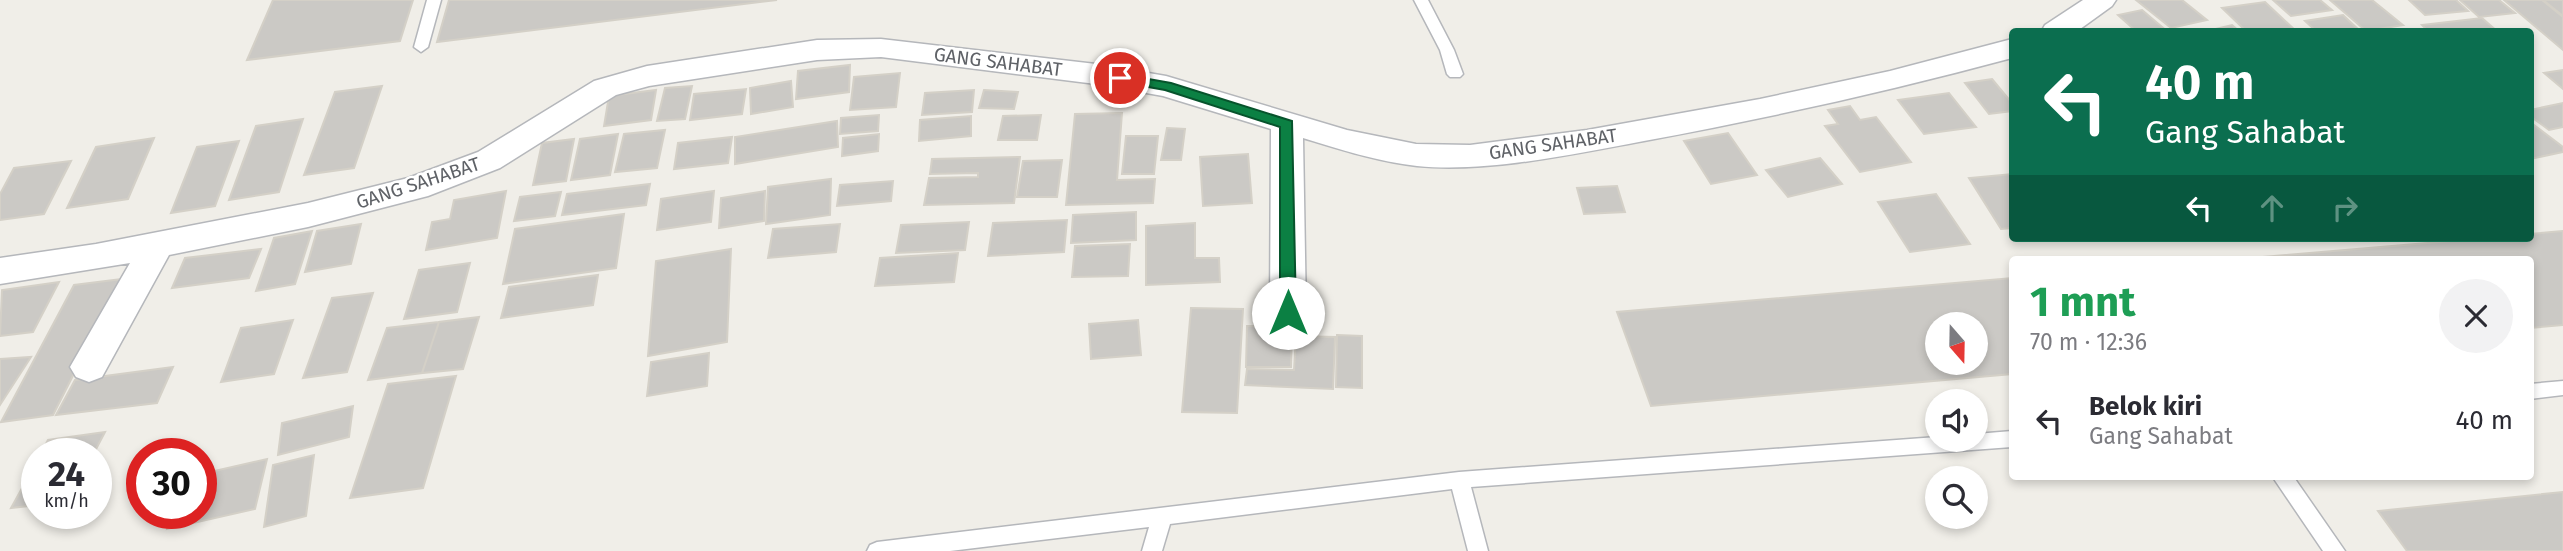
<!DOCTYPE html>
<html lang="id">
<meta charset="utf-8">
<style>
:root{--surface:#fff;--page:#f2f2f3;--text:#2b2b33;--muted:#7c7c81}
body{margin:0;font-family:"Fira Sans",sans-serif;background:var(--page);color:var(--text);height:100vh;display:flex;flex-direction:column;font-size:26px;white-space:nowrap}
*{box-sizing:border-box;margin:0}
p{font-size:23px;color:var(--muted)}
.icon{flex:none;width:38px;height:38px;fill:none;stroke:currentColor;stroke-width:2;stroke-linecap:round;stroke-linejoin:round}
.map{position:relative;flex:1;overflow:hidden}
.sheet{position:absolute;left:2009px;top:256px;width:525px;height:224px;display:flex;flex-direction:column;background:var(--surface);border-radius:7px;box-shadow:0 4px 10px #0003}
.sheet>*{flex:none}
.guide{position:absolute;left:2009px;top:28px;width:525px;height:214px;border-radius:7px;box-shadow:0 4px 10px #0003;background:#0b6e4f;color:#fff;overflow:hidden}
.needle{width:46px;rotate:160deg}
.controls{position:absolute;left:1925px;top:312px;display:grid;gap:14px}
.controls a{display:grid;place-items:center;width:63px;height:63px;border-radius:50%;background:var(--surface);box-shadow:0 4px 10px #0003;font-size:35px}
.speed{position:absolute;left:21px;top:438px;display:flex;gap:14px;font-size:35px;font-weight:700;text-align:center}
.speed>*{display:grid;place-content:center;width:91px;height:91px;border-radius:50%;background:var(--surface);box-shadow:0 4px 10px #0003;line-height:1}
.speed small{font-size:18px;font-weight:400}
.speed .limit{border:10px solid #d22;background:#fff;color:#111}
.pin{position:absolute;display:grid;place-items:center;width:60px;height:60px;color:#fff;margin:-30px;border:4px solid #fff;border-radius:50%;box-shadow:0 2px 7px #0007}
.me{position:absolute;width:77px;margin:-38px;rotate:0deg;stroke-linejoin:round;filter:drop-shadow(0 0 5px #0008)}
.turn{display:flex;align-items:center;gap:24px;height:147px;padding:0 21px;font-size:32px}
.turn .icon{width:91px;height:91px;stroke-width:2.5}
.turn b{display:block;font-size:49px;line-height:60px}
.lanes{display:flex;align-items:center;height:66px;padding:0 21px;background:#0003;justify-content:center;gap:35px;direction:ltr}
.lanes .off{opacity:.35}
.round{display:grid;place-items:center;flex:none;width:74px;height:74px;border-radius:37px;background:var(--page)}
.headline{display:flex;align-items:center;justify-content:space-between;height:119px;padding:0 21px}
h1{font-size:42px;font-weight:700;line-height:52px;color:#1e9e55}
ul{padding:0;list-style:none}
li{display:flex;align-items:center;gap:21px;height:91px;padding:0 21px}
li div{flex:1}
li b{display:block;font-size:26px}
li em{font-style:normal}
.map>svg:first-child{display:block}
.building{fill:#cbc9c5;stroke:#d4d0c7;stroke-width:2;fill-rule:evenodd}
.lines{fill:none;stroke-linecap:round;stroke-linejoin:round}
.service-casing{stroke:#b5b7bb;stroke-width:3}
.minor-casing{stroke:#b5b7bb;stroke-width:3}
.service{fill:#fff;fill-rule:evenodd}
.minor{fill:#fff;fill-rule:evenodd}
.route{fill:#0b8043;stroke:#07532c;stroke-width:2}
.labels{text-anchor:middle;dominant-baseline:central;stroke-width:5;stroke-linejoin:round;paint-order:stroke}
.street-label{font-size:19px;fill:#5f6267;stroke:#fff}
</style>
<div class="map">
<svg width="2563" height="551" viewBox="0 0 2563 551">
<rect width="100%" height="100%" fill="#f0eee8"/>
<path class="building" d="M273,0H413L400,41L247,60Z
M449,0H777L437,42Z
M2136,0H2182L2207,20L2171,28Z
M2273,0H2320L2332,10L2291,16Z
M2330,0H2372L2403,25L2366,31Z
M2409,0H2456L2468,11L2425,15Z
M2460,0H2499L2515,13L2479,17Z
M2504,0H2542L2563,17V50Z
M2543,0H2563V16Z
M2265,2L2297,32H2247L2222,8Z
M2142,10L2168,32H2137L2118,15Z
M2343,15L2361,32H2317L2305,21Z
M2482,18L2498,32H2429L2422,25Z
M2232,25L2240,32H2203Z
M850,65L849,92L796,99L798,71Z
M2563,70V89L2544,73Z
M900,73L896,107L850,110L854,77Z
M1992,79L2012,103V111L1989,114L1965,83Z
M791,81L793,107L751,114L750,88Z
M382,86L354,168L304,175L335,92Z
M692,86L685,119L657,121L665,88Z
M746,89L742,114L690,120L694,94Z
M656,90L651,120L604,126L609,96Z
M974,90L972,112L922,115L925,93Z
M984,90L1018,92L1014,109L979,108Z
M1949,93L1976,127L1924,134L1898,100Z
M2563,103V127L2549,130L2530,116V110Z
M1850,106L1860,120L1876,117L1911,162L1860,172L1825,126L1838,124L1828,110Z
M1122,113L1117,180L1155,179L1153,203L1066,205L1075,114Z
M879,115L878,131L840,134L841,118Z
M1041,115L1037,140H998L1003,116Z
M971,116V136L919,141L920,120Z
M303,119L279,192L229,200L256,126Z
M837,121L838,147L735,164V137Z
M2530,122L2563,147V152L2530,159Z
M1167,128L1185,129L1181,160H1161Z
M665,130L657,168L615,172L624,134Z
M1728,133L1757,175L1711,184L1684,141Z
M618,134L610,175L571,180L580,139Z
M879,134L878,151L842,156L843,138Z
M1126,136H1158L1154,174H1122Z
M732,137L728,163L674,169L678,143Z
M154,138L128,199L67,208L96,147Z
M574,139L566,181L533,185L542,143Z
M239,141L215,206L171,213L197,147Z
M1248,154L1252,203L1203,206L1200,157Z
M1020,157L1014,203L924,205L929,178L978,177V173L930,174L932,159Z
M1820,158L1842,184L1788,197L1766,170Z
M1062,160L1057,197H1017L1023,161Z
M71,161L44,214L0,220V194L14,168Z
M2012,174V228L2001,229L1969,178Z
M831,179L830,215L766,224L768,187Z
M893,181L891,201L837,206L840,185Z
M650,184L646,205L562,215L567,194Z
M1617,186L1625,212L1584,214L1577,188Z
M506,191L497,238L426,250L432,222L450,219L454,200Z
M714,191L711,222L657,230L661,199Z
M765,191L764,221L719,228L721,198Z
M561,192L555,216L514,221L520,197Z
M1936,194L1970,244L1910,252L1878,202Z
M1136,212V240L1071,243L1073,215Z
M624,214L616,268L503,284L515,229Z
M1067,220L1064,252L988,256L993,223Z
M969,222L965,250L896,253L901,225Z
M1195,223V258H1219L1220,282L1146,285V226Z
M361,224L351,264L305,272L317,231Z
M840,224L836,252L768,258L773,229Z
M312,231L295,284L256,291L274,238Z
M2563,231V325L2530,328V259H2239L2486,238H2530V234Z
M1130,244L1128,276L1072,277L1075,246Z
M261,249L249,278L172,288L185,258Z
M731,249L727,342L648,356L656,261Z
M958,253L954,282L875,286L880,258Z
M470,263L457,312L404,319L419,270Z
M598,275L593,305L501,318L509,287Z
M2012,278V374L1651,406L1617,312ZM1937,324H1976V362H1937Z
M122,279L53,415L1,422L74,285Z
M59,282L33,332L0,336L2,290Z
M373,293L347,372L303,378L332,298Z
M1191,308L1243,309L1237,413L1182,412Z
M479,317L463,369L422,373L439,322Z
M293,320L274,374L221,382L241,328Z
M1138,320L1141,355L1091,359L1089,324Z
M439,322L422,373L368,380L387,328Z
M1247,326L1292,327L1291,367H1246Z
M1337,335L1362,336V388L1336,387Z
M1296,336L1335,337L1333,389L1245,385L1247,369L1294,370Z
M709,353L707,386L647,396L651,362Z
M31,357L0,405V359Z
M173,367L157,403L56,415L75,380Z
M456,376L423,488L350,498L388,384Z
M353,406L349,437L278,455L282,423Z
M105,432L94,453H41L48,440Z
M314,455L306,516L264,527L273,465Z
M267,459L255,509L167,529L171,513H201V474Z
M37,461V505L11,508Z
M2563,492V551H2407L2378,511Z"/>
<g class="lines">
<defs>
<path id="service" d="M427,0H441L428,47L421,52L414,47Z
M1414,0H1428L1454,50L1463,74L1460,77H1450L1447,74L1440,50Z
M2563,381V395L2530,399V384Z
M2012,431V447L1471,487L1488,551H1468L1452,489L1170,524L1162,551H1142L1149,527L950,551H867L870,545L877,542L1459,472L1937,437V439H1976V434Z
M2272,476H2293L2345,551H2323Z"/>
<path id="minor" d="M2083,0H2116L2112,6L2076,32H2041L2045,25Z
M881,39L1096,64L1166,76L1347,130L1416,144L1470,145L1587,130L1760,99L1890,71L2012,39V58C1890,91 1768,118 1644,141C1574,154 1487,173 1417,166C1379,162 1339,149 1303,138L1306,313L1301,323L1288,327L1275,323L1270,313L1271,129L1163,96L1096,84L881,57L817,60L649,86L616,95L500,168L428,196L308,227L169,255L102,377L89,382L76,377L70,367L130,263L0,284V258L96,244L308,203L408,178L478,152L594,81L647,66L817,40Z"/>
</defs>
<use href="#service" class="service-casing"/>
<use href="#minor" class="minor-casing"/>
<use href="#service" class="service"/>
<use href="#minor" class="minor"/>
</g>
<path class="route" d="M1120,74L1171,83L1292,121L1296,313L1294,318L1288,319L1280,313V127L1165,90L1115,81L1113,78Z"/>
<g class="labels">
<g class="street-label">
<text transform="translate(998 62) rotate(7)">GANG SAHABAT</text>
<text transform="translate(1553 144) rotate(-8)">GANG SAHABAT</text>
<text transform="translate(418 183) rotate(-18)">GANG SAHABAT</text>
</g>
</g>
</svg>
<div class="controls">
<a><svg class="needle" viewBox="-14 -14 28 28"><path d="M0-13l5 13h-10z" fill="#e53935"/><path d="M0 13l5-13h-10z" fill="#7c7c81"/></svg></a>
<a><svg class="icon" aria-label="sound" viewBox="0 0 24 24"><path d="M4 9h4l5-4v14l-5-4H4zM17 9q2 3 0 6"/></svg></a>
<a><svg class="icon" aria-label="search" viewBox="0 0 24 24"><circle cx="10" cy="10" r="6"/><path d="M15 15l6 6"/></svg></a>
</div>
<div class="speed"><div>24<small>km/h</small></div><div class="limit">30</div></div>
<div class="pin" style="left:1120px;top:78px;background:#d93025"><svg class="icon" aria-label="arrive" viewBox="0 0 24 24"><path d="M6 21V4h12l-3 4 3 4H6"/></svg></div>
<svg class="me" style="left:1288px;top:313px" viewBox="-20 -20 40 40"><circle r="19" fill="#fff"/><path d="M0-13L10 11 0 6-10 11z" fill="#0b8043"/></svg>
<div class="guide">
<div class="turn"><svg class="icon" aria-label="left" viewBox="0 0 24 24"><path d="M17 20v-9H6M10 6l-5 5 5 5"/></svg><div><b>40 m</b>Gang Sahabat</div></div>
<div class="lanes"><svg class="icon" aria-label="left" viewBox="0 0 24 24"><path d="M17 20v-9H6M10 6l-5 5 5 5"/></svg><svg class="icon off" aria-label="ahead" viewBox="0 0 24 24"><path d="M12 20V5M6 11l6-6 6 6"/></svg><svg class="icon off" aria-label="right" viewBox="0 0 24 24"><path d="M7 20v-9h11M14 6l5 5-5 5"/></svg></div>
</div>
<section class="sheet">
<div class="headline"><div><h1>1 mnt</h1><p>70 m · 12:36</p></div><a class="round"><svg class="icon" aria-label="close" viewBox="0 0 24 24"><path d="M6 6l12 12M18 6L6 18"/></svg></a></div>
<ul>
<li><svg class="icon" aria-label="left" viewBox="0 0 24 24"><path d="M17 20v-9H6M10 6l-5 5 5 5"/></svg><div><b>Belok kiri</b><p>Gang Sahabat</p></div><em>40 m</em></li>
</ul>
</section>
</div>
